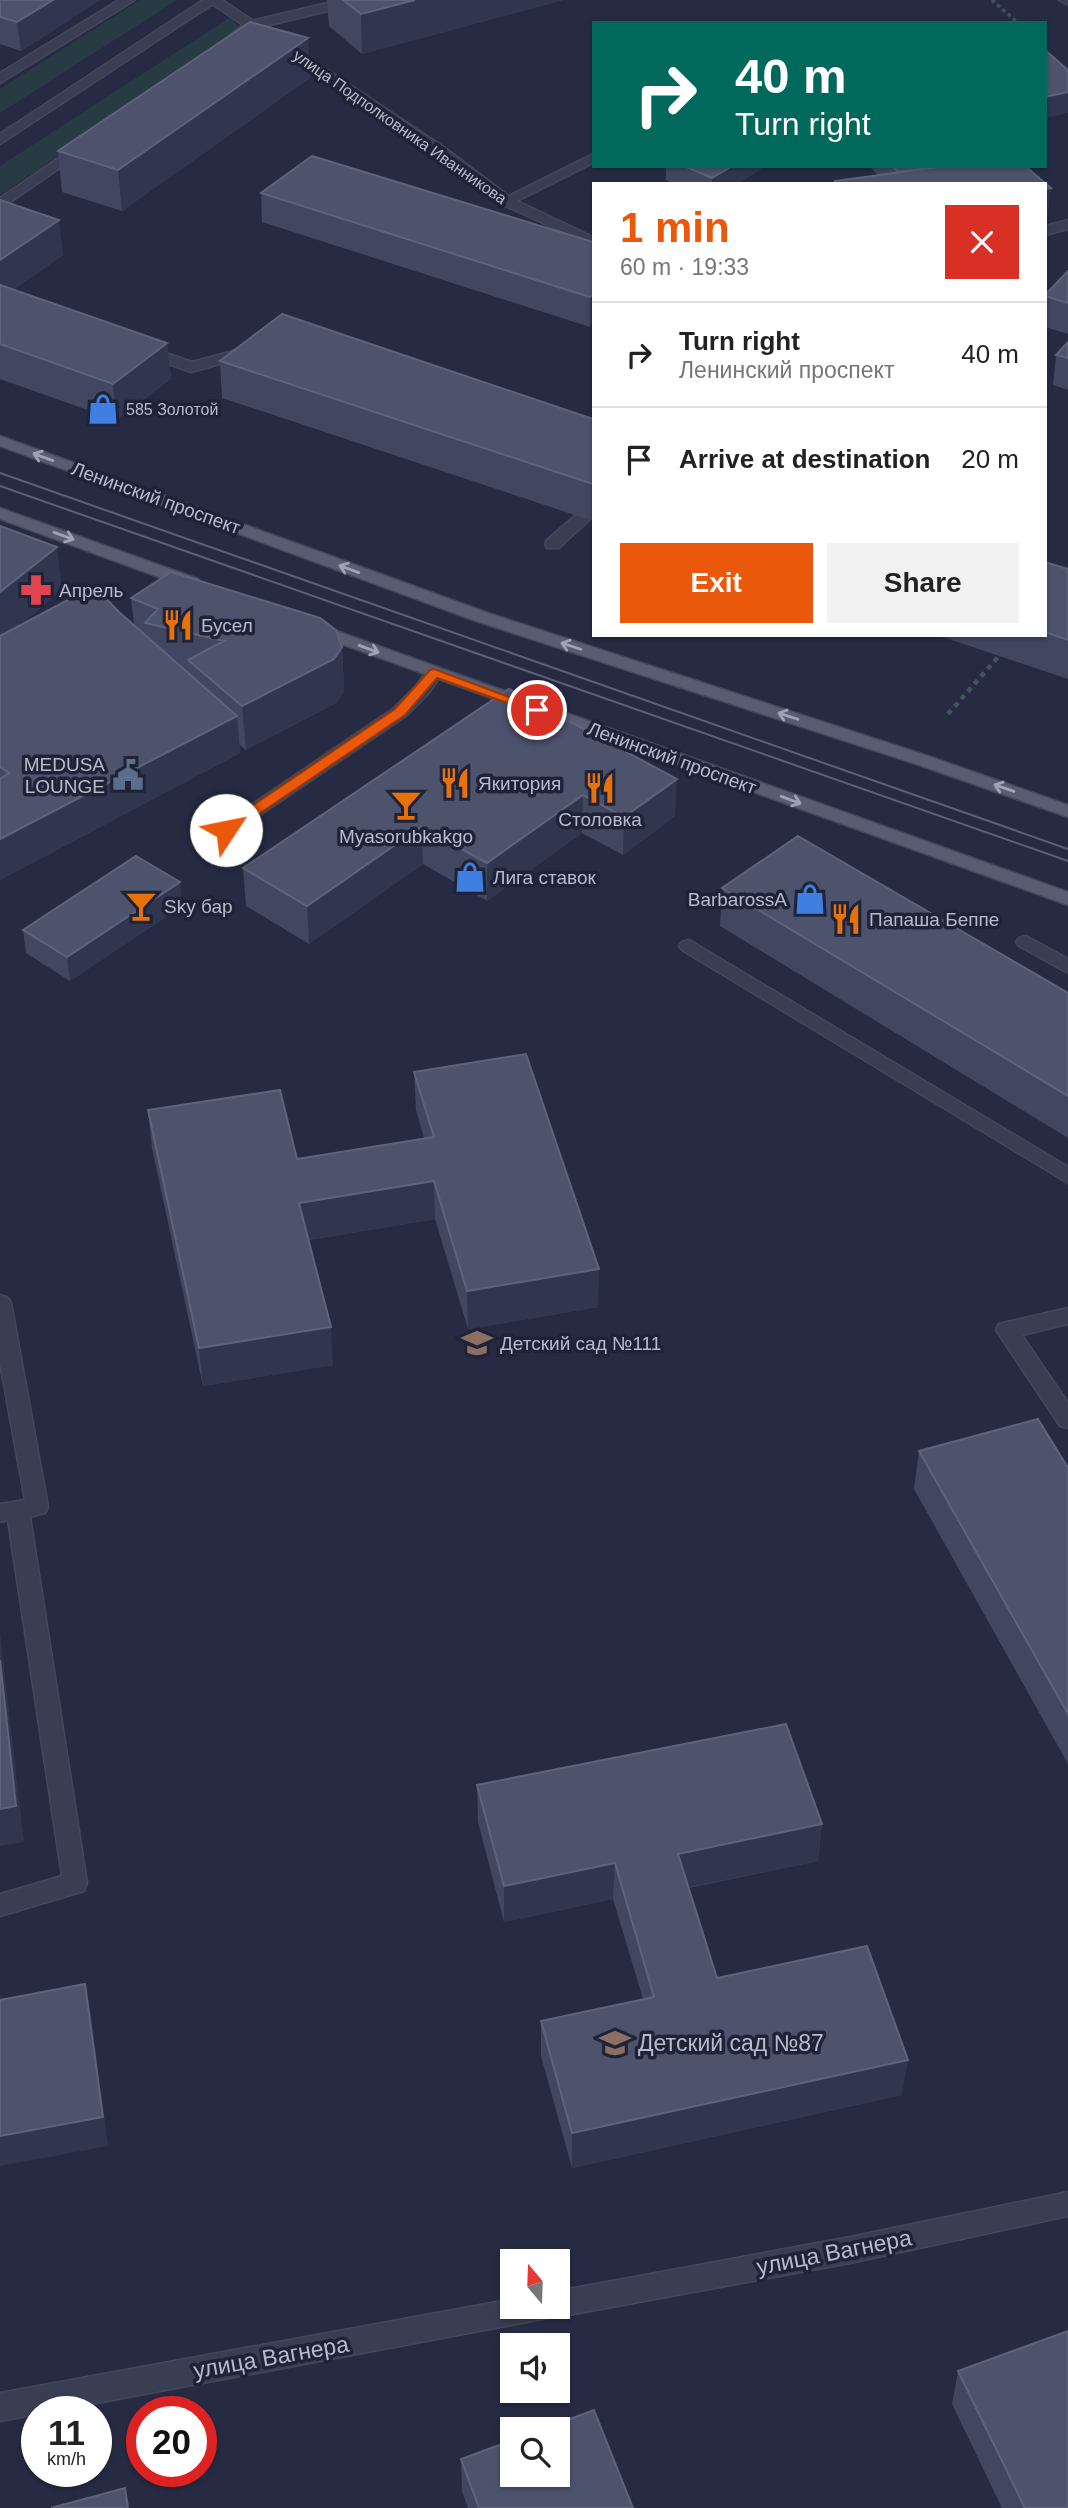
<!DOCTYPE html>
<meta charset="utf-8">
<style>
:root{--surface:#fff;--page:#f2f2f2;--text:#222;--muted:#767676;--line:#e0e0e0;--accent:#ea580c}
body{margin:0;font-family:Arial,sans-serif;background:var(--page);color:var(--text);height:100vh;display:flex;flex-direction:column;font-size:26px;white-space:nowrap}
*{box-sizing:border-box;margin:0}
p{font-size:23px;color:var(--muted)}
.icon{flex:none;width:38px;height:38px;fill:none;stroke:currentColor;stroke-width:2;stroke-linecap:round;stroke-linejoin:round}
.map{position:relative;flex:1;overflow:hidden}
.side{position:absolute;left:592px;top:182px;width:455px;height:455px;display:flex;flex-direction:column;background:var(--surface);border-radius:0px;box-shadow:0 2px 5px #0004}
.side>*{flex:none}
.hud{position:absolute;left:592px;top:21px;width:455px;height:147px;border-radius:0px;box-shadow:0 2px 5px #0004;background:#00695c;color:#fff;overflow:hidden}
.needle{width:46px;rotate:341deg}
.buttons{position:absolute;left:500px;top:2249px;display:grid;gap:14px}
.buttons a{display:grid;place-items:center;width:70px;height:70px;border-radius:0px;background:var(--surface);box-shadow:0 2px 5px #0004;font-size:35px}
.speed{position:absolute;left:21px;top:2396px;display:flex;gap:14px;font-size:35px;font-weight:700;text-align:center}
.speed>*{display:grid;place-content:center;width:91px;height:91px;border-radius:50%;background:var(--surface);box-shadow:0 2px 5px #0004;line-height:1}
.speed small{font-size:18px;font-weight:400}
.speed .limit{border:10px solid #d22;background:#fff;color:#111}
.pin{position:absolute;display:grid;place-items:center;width:60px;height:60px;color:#fff;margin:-30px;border:4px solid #fff;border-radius:50%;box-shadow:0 2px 7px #0007}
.me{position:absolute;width:77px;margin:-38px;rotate:56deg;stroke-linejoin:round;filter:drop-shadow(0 0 5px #0008)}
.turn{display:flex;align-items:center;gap:24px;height:147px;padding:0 28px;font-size:32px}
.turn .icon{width:91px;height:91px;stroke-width:2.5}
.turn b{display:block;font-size:49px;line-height:60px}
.round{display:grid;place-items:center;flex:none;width:74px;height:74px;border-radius:0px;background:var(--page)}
.overview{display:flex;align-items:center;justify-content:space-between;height:119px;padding:0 28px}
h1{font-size:42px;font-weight:700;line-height:52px;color:var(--accent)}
.primary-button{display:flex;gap:14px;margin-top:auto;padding:14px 28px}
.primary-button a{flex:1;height:80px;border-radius:0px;background:var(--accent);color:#fff;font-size:28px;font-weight:700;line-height:80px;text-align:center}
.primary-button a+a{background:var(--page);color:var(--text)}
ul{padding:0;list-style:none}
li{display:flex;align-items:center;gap:21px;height:105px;padding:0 28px;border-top:2px solid var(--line)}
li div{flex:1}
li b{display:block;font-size:26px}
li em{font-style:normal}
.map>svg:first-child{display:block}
.green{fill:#283a44}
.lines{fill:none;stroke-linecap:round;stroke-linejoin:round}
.service-casing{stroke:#44475c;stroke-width:3}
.pedestrian-casing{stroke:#44475c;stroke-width:3}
.minor-casing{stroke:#44475c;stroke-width:3}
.tertiary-casing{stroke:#44475c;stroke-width:3}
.primary-casing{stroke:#44475c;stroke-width:3}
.path-far1{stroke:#41535b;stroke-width:3.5;stroke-dasharray:3.5 3.5;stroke-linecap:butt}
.path{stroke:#41535b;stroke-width:4.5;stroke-dasharray:5 5;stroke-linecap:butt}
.service{fill:#3a3e52;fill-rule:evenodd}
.pedestrian{fill:#3a3e52;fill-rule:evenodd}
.minor{fill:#3a3e52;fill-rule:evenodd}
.tertiary{fill:#3a3e52;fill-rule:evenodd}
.primary{fill:#585d72;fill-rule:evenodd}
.tram{stroke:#5c6179;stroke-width:2}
.wall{fill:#414761}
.shaded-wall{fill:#313650}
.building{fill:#4e536d;stroke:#5e637c;stroke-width:2}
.oneway{stroke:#9fa3b6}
.route{fill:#ea580c;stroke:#983908;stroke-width:2}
.labels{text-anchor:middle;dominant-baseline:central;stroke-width:7;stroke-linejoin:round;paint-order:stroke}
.far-street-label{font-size:16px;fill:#b7bacc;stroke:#1f2338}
.far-poi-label{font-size:16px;fill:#b7bacc;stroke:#1f2338;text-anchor:start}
.street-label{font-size:19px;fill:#b7bacc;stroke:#1f2338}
.poi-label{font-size:19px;fill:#b7bacc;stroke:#1f2338;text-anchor:start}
.near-poi-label{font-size:23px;fill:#b7bacc;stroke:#1f2338;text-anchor:start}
.near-street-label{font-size:23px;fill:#b7bacc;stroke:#1f2338}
</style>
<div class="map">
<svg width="1068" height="2508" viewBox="0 0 1068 2508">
<rect width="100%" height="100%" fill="#262b43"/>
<path class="green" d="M140,0H177L0,113V89Z
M229,18L245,32L0,195V166Z"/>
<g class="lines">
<defs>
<path id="service" d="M119,0H135L0,83V73Z
M340,0H363L361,3L257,28L240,40H230L228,37L247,22Z
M1059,0H1068V5Z
M81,143L86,144V150L0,209V198Z
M593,154V163L511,204L506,205L499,201Z
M142,345L192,362L252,346L260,351L257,354L191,372L137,353L134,350Z
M434,668L443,673L428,694L406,716L232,834H220L217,830L220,826L394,708L416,686L428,669Z
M1026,936L1068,959V973L1019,946L1016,942L1019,938Z
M689,940L1068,1167V1183L682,950L679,946L682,942Z"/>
<path id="pedestrian" d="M203,0H219L0,144V134Z"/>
<path id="minor" d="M206,0H222L445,148L511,198L593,237V246L501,204L435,154Z
M1068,220V229L1045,235V226Z
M582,513L588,515L590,518L588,521L559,548H547L545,544L547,540L576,515Z
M0,1295L8,1298L11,1303L48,1507L45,1513L30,1517L87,1883L84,1891L0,1916V1894L62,1876L8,1520L0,1522V1504L25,1500L0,1363Z
M1068,1308V1324L1022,1335L1068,1403V1428L1060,1426L996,1330L999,1324L1007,1322Z"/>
<path id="tertiary" d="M1068,2192V2216L850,2263L558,2317L553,2315L543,2319L49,2412H37V2414L0,2421V2393L513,2299V2306H558V2291L850,2237Z"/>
<path id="primary" d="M0,436L488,613L928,756L1068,805V817L916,764L476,621L0,446Z
M0,508L198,579L200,583L198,587H186L0,519Z
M314,623L1068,892V905L308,632L305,628L308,624Z"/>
</defs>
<use href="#service" class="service-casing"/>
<use href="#pedestrian" class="pedestrian-casing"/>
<use href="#minor" class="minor-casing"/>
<use href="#tertiary" class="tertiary-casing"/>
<use href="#primary" class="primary-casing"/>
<path class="path-far1" d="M992,0L1018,23"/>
<path class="path" d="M948,714L999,656"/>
<use href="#service" class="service"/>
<use href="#pedestrian" class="pedestrian"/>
<use href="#minor" class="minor"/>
<use href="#tertiary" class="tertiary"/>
<use href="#primary" class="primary"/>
<path class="tram" d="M0,473L1068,849
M0,486L1068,861"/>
</g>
<path class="wall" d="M0,0H100L21,51L0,44Z
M327,0H563L362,54L329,26Z
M308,38L310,78L122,211L62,192L58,151Z
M666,166H766L737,184H674L666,180Z
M869,166H1025L1051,188L1047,217L1045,218V184H834L835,181L878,175Z
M261,193L593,242L590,327L262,222Z
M0,200L63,255L13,290L167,343L171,379L116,420L0,379Z
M1068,271V334L1045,327V295Z
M1068,342V390L1053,385L1056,355Z
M220,361L593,419V521L222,398Z
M0,526L62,590L17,627L119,612L134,625L131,598L342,647L344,691L336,703L246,750L239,744L240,753L0,880Z
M1045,562L1068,569V679L937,635H1045Z
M509,689L675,816L623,855L582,833L487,901L423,864L309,944L246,906L243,868Z
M722,888L1068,993V1138L720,926Z
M182,906L70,981L26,953L23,930Z
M414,1072L598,1307L468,1329L435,1219L309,1240L333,1365L203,1386L152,1148L148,1110L297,1159L424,1138L416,1110Z
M919,1451L1068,1468V1764L914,1489Z
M477,1785L822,1824L818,1861L689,1888L717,1978L902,2095L572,2168L541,2056V2021L643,1999L613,1899L504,1922L478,1822Z
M958,2371L1068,2508H1002L952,2404Z
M461,2459L633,2508H468L462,2491Z"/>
<path class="shaded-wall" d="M53,0H100L21,51L17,22Z
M415,0H563L362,54L361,14Z
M308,38L310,78L122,211L118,170Z
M1068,92V113L1045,118V97Z
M732,166H766L737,184H712V178Z
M1051,188L1047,217L1045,218V189Z
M59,220L63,255L0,299V260Z
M593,294V323L590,327V297Z
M167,343L171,379L116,420L113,384Z
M57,547L62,590L0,641V592Z
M342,647L344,691L336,703L246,750L242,706Z
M237,716L240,753L0,880V839Z
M677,779L675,816L623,855L624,817Z
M583,795L582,833L487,901V863Z
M421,827L423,864L309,944L307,906Z
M180,882L182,906L70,981L67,957Z
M434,1181L435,1219L302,1241L299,1203Z
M599,1269L598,1307L468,1329L467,1291Z
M331,1327L333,1365L203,1386L199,1348Z
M0,1633L24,1842L0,1846Z
M822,1824L818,1861L676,1890L678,1854Z
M615,1863L613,1899L504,1922V1886Z
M85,1984L91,2014L108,2146L0,2166V2136Z
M908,2060L902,2095L572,2168V2133Z"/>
<path class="building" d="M0,0H53L17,22L0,17Z
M343,0H415L361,14Z
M250,22L308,38L118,170L58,151Z
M1045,50L1068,70V92L1045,97Z
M312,156L593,242V294L590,297L261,193Z
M684,166H732L712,178Z
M892,166H945L898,172Z
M947,166H1025L1051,188L1045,189V184H837L835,181Z
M0,200L59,220L0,260Z
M1068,271V303L1045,296V295Z
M0,285L167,343L113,384L0,344Z
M282,314L593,419V484L220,361Z
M1068,342V358L1056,355Z
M0,526L57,547L0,592Z
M1045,562L1068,569V640L1045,632Z
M171,572L320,618L336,630L342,647L334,659L242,706L188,660L224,641L145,623L158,609L131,598Z
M94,586L119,612L237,716L0,839V779L9,773L0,767V636Z
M509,689L677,779L624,817L583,795L487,863L421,827L307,906L243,868Z
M798,836L1068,993V1096L722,888Z
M136,856L180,882L67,957L23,930Z
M526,1054L599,1269L467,1291L434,1181L299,1203L331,1327L199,1348L148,1110L280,1090L297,1159L434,1137L414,1072Z
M1038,1419L1068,1468V1714L919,1451Z
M0,1660L16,1806L0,1809Z
M786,1724L822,1824L678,1854L717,1978L867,1946L908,2060L572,2133L541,2021L654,1997L615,1863L504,1886L477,1785Z
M85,1984L103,2117L0,2136V2000Z
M1068,2331V2508H1025L958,2371Z
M594,2410L633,2508H479L461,2459L513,2440V2474H558V2429H543Z
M125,2488L128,2508H51Z"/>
<defs><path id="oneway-shaft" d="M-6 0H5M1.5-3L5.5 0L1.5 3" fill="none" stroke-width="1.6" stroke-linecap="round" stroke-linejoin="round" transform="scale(1.75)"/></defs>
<g class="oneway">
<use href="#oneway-shaft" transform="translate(43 457) rotate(-160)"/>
<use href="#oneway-shaft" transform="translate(64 536) rotate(20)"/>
<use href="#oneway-shaft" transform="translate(349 569) rotate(-160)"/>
<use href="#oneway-shaft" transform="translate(571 646) rotate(-162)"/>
<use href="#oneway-shaft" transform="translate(369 649) rotate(20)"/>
<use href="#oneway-shaft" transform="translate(788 716) rotate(-162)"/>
<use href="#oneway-shaft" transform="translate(1004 788) rotate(-161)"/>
<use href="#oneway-shaft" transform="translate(791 800) rotate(20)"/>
</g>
<path class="route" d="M434,669L544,710L537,714L533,712L437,678L405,715L231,833H221V827L395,709L430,670Z"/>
<defs>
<symbol id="shop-bare" viewBox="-9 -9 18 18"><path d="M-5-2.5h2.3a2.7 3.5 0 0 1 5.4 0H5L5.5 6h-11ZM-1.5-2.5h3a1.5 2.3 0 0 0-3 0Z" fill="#3f7fe0" stroke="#1f2338" stroke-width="2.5" paint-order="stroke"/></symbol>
<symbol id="pharmacy-bare" viewBox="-9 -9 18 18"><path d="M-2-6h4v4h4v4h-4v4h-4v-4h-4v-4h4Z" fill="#e0444e" stroke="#1f2338" stroke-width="2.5" paint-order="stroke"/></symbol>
<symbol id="restaurant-bare" viewBox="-9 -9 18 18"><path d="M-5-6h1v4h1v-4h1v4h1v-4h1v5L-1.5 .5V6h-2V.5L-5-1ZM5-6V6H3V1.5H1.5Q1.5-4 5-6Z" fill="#e8710a" stroke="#1f2338" stroke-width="2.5" paint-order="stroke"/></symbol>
<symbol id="civic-bare" viewBox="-9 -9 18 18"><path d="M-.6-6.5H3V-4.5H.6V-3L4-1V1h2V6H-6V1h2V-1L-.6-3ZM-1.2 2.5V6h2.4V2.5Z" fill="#5c6f8a" stroke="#1f2338" stroke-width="2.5" paint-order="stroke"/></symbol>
<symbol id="bar-bare" viewBox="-9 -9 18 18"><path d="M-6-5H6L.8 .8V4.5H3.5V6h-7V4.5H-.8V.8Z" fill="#e8710a" stroke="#1f2338" stroke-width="2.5" paint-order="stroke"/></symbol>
<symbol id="school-bare" viewBox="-9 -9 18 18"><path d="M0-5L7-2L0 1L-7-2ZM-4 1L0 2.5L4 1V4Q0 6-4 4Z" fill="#8d6e63" stroke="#1f2338" stroke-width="2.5" paint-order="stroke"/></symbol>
</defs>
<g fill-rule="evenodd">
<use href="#shop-bare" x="81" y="387" width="44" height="44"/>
<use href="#pharmacy-bare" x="14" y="568" width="44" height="44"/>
<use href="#restaurant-bare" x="156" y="603" width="44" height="44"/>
<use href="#civic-bare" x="106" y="753" width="44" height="44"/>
<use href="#restaurant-bare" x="433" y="761" width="44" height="44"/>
<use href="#restaurant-bare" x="578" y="766" width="44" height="44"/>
<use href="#bar-bare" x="384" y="783" width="44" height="44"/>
<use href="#shop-bare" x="448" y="855" width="44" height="44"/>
<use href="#shop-bare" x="788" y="877" width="44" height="44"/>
<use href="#bar-bare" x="119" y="884" width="44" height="44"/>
<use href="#restaurant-bare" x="824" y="897" width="44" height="44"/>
<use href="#school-bare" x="455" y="1321" width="44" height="44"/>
<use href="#school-bare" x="593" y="2021" width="44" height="44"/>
</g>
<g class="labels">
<g class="far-street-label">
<text transform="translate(400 127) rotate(35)">улица Подполковника Иванникова</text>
</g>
<g class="far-poi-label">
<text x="126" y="409">585 Золотой</text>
</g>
<g class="street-label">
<text transform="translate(156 498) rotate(20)">Ленинский проспект</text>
<text transform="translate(672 758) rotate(20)">Ленинский проспект</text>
</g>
<g class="poi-label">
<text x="59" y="590">Апрель</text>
<text x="201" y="625">Бусел</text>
<text x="105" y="764" text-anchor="end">MEDUSA<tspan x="105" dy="22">LOUNGE</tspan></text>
<text x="478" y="783">Якитория</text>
<text x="600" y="819" text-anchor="middle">Столовка</text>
<text x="406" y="836" text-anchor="middle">Myasorubkakgo</text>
<text x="493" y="877">Лига ставок</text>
<text x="787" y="899" text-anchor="end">BarbarossA</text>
<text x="164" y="906">Sky бар</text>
<text x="869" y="919">Папаша Беппе</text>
<text x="500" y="1343">Детский сад №111</text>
</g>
<g class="near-poi-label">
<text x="638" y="2043">Детский сад №87</text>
</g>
<g class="near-street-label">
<text transform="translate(834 2252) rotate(-11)">улица Вагнера</text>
<text transform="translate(271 2357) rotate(-10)">улица Вагнера</text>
</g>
</g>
</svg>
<div class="buttons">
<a><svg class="needle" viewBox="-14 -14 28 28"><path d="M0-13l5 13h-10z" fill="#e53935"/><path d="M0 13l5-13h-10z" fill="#767676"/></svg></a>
<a><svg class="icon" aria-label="sound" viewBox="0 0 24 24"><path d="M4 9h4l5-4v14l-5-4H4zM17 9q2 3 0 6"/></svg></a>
<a><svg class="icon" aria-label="search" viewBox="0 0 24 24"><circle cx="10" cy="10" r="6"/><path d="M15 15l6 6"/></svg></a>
</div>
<div class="speed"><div>11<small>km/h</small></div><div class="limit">20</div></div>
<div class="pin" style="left:537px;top:710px;background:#d93025"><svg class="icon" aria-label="arrive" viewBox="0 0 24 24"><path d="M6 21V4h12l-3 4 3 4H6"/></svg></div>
<svg class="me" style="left:226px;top:830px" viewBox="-20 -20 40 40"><circle r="19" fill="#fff"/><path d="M0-13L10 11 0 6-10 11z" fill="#ea580c"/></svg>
<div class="hud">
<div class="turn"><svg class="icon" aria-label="right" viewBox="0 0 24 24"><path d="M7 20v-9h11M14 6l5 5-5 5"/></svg><div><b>40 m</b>Turn right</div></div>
</div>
<section class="side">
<div class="overview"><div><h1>1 min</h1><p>60 m · 19:33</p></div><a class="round" style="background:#d93025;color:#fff"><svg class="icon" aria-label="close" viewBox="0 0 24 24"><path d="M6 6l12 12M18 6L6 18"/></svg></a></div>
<ul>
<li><svg class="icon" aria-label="right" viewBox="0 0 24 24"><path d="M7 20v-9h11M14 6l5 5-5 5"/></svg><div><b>Turn right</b><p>Ленинский проспект</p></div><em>40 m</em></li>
<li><svg class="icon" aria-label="arrive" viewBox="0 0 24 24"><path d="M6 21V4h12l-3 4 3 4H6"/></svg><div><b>Arrive at destination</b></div><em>20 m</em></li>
</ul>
<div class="primary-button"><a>Exit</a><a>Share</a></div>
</section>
</div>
